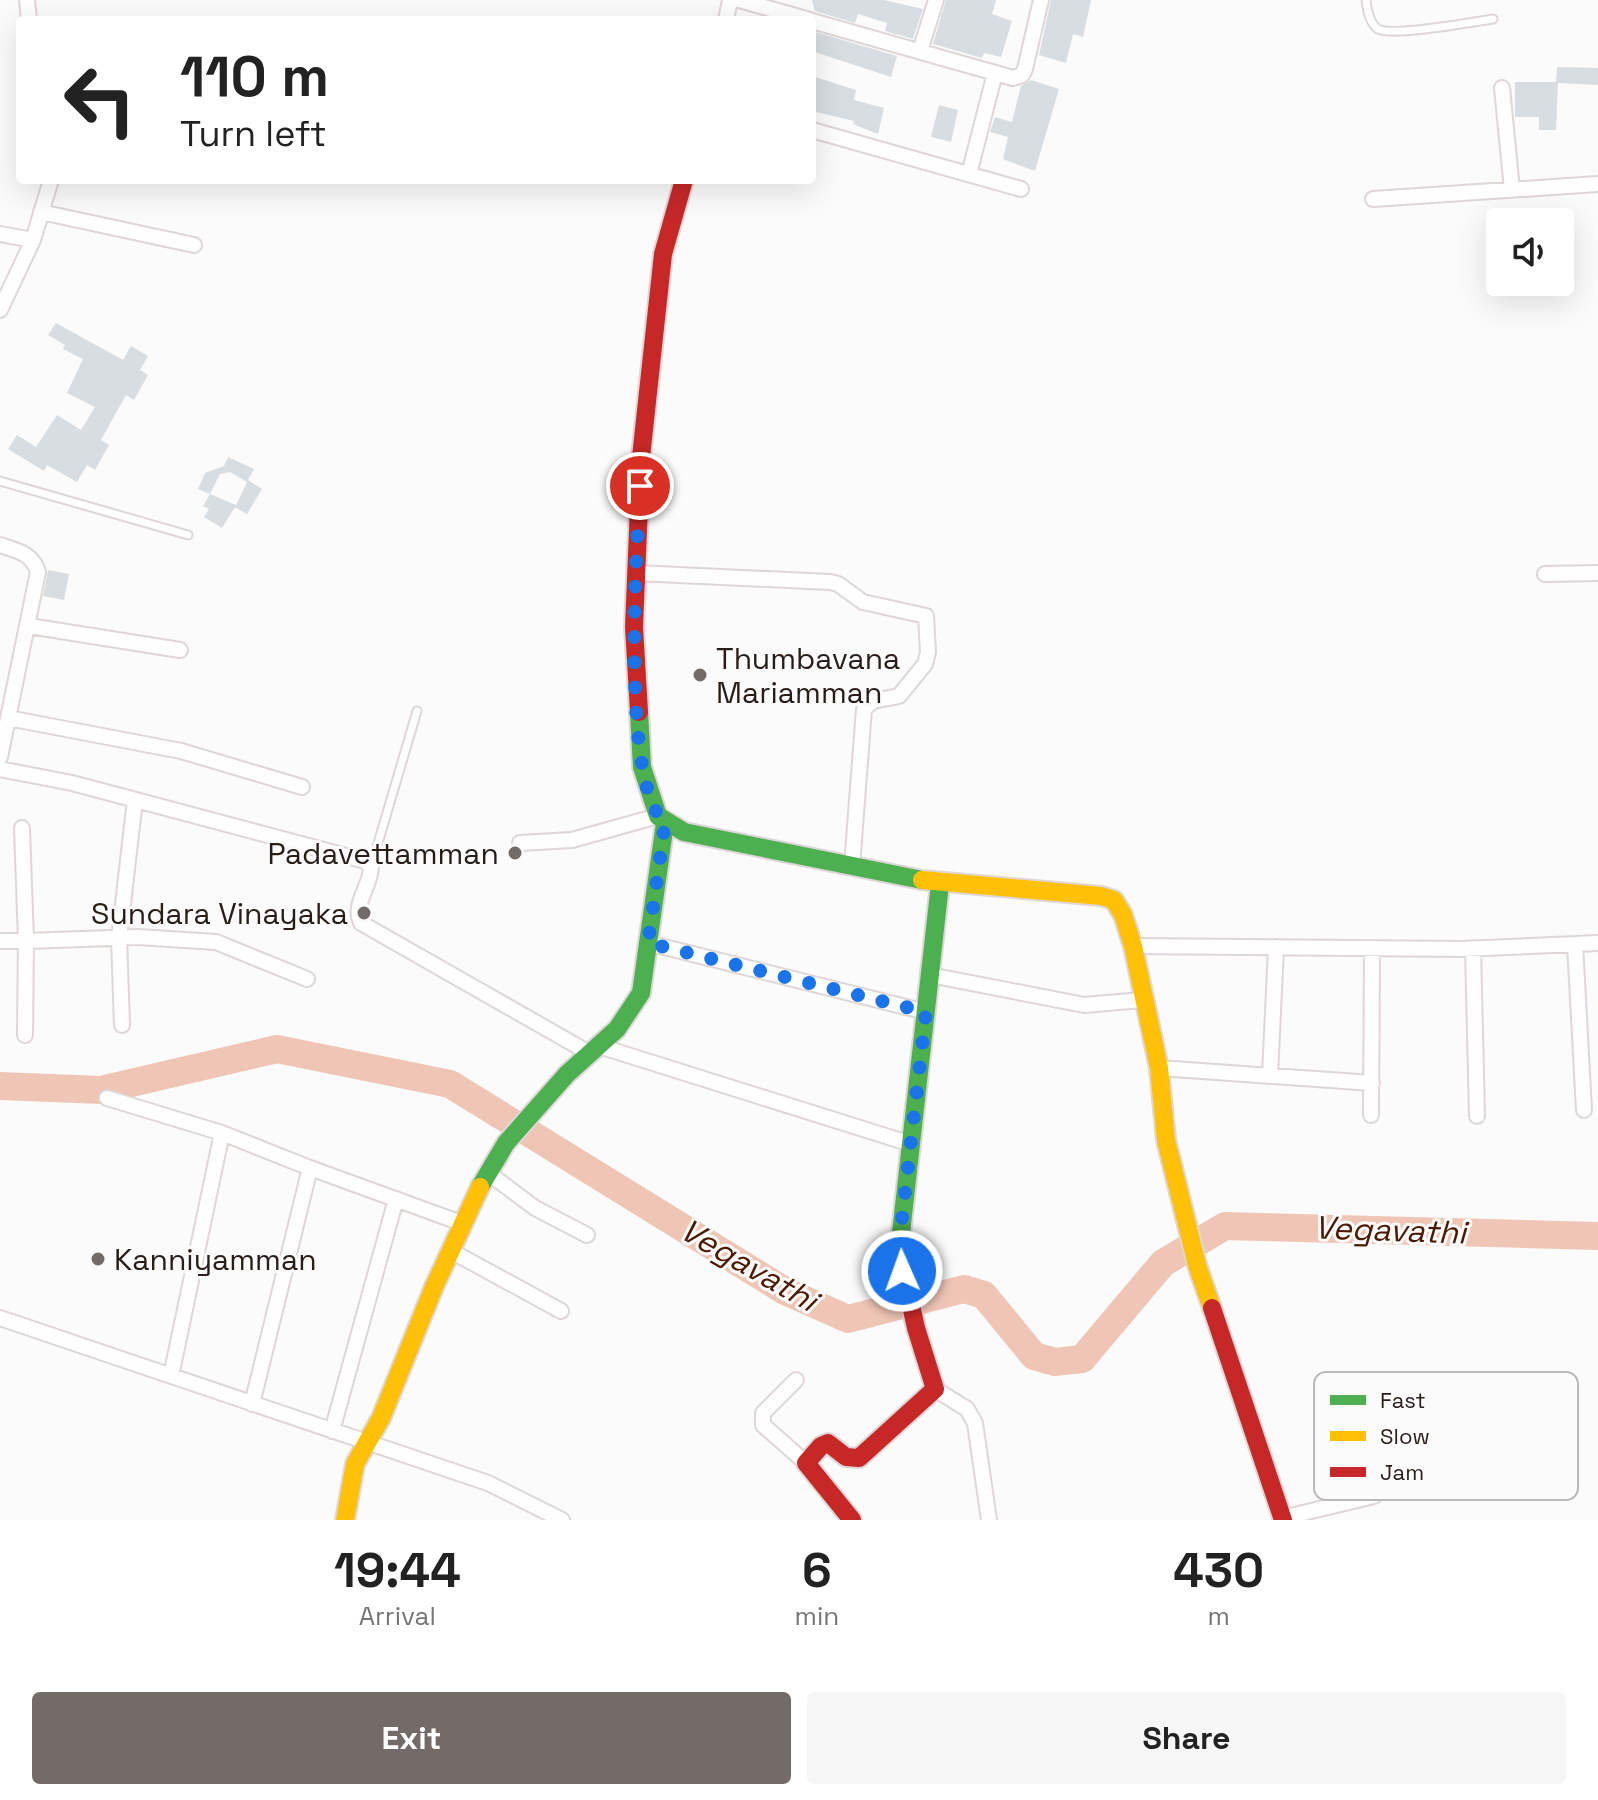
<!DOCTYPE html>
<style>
:root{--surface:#fff;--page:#f6f6f6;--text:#222;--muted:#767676;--accent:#726b67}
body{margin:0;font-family:"Space Grotesk",sans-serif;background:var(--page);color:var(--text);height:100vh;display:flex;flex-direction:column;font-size:30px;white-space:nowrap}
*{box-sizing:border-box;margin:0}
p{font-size:26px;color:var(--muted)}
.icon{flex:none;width:44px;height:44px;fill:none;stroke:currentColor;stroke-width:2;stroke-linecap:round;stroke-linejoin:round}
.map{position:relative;height:1520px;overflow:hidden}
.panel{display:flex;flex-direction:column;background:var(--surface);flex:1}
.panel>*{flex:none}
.banner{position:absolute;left:16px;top:16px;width:800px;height:168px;border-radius:8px;box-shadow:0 8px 32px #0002;background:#fff;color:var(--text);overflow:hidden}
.tools{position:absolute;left:1486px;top:208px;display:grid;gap:16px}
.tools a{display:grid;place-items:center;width:88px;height:88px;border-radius:8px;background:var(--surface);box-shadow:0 8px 32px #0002;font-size:40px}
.pin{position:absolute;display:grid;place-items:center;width:68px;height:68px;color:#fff;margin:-34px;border:4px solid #fff;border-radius:50%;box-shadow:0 2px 8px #0007}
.me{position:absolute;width:88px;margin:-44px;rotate:358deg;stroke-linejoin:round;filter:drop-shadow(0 0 6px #0008)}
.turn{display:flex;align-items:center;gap:28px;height:168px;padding:0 32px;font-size:36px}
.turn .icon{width:104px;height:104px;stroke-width:2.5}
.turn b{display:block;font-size:56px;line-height:68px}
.eta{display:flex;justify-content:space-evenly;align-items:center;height:136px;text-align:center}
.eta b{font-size:48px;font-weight:700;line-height:56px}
.button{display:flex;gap:16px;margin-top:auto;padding:16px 32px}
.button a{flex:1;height:92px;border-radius:8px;background:var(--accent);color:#fff;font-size:32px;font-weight:700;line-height:92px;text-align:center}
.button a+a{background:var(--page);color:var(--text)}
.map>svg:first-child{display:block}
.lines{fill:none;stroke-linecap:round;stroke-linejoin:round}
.river{stroke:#efc6b6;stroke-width:28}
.building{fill:#d7dde1}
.lane-casing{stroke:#ded7d5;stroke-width:11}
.street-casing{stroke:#ded7d5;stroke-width:18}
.fast-casing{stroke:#ded7d5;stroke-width:22}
.slow-casing{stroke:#ded7d5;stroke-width:22}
.jam-casing{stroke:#ded7d5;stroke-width:22}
.lane{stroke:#fefefe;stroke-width:7}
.street{stroke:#fefefe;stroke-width:14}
.fast{stroke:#4caf50;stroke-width:18}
.slow{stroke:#ffc107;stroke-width:18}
.jam{stroke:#c62828;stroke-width:18}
.route{stroke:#1a73e8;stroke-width:14;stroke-dasharray:0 25.2}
.poi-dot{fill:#726b67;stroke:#fbfbfb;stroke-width:3}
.labels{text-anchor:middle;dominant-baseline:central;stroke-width:6;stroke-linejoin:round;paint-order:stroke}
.poi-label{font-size:30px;fill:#291d18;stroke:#fbfbfb;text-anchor:start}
.water-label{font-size:32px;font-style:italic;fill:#4c1900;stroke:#fbfbfb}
.key{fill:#fbfbfb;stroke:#bcb8b7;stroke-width:2}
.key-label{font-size:22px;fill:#291d18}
</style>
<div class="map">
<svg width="1598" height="1520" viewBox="0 0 1598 1520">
<rect width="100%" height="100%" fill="#fbfbfb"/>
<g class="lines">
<path class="river" d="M0,1086L101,1090L277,1049L450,1084L785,1291L848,1319L964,1289L984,1295L1034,1356L1055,1362L1082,1359L1163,1263L1225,1226L1598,1236"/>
</g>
<path class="building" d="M812,0H884L923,9L913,39L885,31L887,23L858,14L855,23L815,11Z
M946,0H996L992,14L1012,21L1001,57L984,53L982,58L933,44Z
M1051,0H1091L1083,37L1073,34L1066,63L1039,55Z
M812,31L897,56L891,77L812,51Z
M1557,67L1598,68V85L1558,83L1556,130H1539V117H1515V82H1556Z
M812,76L856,90L854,100L884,108L878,134L853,124L854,121L812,111Z
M1031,80L1059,89L1035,171L1003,159L1008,137L990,132L995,117L1012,122L1021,86Z
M939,105L958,110L951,142L931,137Z
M56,323L123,360L131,346L148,356L140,370L148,375L134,400L126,395L101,440L109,445L95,470L87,465L77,482L47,465L44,471L8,449L17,435L36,447L57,415L81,430L95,407L67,393L83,359L63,349L65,345L48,335Z
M228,457L254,469L247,482L230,472L220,474L210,494L198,489L205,473L224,466Z
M248,480L262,489L247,514L235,507L222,528L204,517L209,509L203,506L210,494L236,505Z
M48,570L69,574L64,600L43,596Z"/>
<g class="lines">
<defs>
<path id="lane" d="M1366,0C1367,9 1369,23 1378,29C1392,37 1473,22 1493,19
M0,481L188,535
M371,867L417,711"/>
<path id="street" d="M27,0L29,20
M739,0L810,20
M726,20L730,0
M812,21L1013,78L1022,75L1025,69L1041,0
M920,51L936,0
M1502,88L1512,190
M812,130L1021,189
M969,174L995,73
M1373,199L1598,184
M41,212L194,245
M0,234L33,240
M0,310L33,240L51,180
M0,545C18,551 32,553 38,572L0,757
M636,573L830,582L838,584L863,602L926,616L928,652L925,664L899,696L873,701L864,709L852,866
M1545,574L1598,573
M29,626L180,650
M8,718L181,751L302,787
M0,769L72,783L365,861L371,867C371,886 352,904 361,923L591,1054
M22,828L26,941L138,937L216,942L307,979
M520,843L572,840L658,816
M0,941H26L25,1035
M648,943L926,1012
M1575,944L1584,1110
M1133,946L1462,949L1598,943
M1473,948L1477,1116
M930,975L1084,1005L1142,1000
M122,1025L119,938L135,800
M599,1046L911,1144
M1159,1068L1372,1083
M1270,1076L1276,947
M107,1098L222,1133
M1371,1115L1372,948
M487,1172L535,1208L587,1235
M451,1251L561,1311
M0,1318L488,1483L562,1520
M171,1376L222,1133L310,1168
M796,1380L763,1413V1425L806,1463
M935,1389L967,1409L975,1423L989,1520
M252,1404L310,1168L464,1224
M332,1431L396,1199
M1282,1518L1374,1496"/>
<path id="fast" d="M639,712L642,767L658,816L684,832L922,880
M480,1187L506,1143L567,1074L617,1029L641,993L665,823
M901,1259L899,1251L940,884"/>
<path id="slow" d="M922,880L1101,896L1114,900L1123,915L1133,946L1159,1068L1166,1140L1197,1265L1212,1308
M345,1520L355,1464L381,1418L434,1287L480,1187"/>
<path id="jam" d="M639,712L634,627L641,457L663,254L684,180
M1212,1308L1283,1520
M852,1520L806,1463L821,1446L828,1443L846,1457L859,1458L935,1389L916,1328L901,1259"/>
</defs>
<use href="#lane" class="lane-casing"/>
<use href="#street" class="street-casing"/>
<use href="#fast" class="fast-casing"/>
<use href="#slow" class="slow-casing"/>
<use href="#jam" class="jam-casing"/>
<use href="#lane" class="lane"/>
<use href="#street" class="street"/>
<use href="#fast" class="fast"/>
<use href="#slow" class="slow"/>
<use href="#jam" class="jam"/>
</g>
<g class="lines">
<path class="route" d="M640,486C637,549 620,784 665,823L648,943L926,1012L900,1236L902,1271"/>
</g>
<g class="poi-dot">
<circle cx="700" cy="675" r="8"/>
<circle cx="515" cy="853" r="8"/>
<circle cx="364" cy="913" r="8"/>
<circle cx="98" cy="1259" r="8"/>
</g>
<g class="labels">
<g class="poi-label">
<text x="716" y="658">Thumbavana<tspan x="716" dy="34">Mariamman</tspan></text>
<text x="499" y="853" text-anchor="end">Padavettamman</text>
<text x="348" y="913" text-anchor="end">Sundara Vinayaka</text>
<text x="114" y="1259">Kanniyamman</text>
</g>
<g class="water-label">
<text transform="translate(1390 1230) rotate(2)">Vegavathi</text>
<text transform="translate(749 1265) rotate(30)">Vegavathi</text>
</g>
</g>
<rect x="1314" y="1372" width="264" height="128" rx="12" class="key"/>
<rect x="1330" y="1395" width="36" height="10" fill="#4caf50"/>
<rect x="1330" y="1431" width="36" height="10" fill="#ffc107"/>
<rect x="1330" y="1467" width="36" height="10" fill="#c62828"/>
<g class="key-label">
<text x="1380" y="1408">Fast</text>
<text x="1380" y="1444">Slow</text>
<text x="1380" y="1480">Jam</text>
</g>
</svg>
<div class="tools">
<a><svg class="icon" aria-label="sound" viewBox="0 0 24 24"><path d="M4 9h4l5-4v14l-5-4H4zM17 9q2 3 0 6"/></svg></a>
</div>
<div class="pin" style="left:640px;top:486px;background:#d93025"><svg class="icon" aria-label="arrive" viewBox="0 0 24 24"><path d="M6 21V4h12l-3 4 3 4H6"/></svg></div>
<svg class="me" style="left:902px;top:1271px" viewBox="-20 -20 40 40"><circle r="17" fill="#1a73e8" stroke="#fff" stroke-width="3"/><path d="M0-11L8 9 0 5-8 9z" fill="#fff"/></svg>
<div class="banner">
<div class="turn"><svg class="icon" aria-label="left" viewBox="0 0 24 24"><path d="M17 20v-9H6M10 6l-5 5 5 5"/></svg><div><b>110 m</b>Turn left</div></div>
</div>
</div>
<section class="panel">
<div class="eta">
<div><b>19:44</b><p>Arrival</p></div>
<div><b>6</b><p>min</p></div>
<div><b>430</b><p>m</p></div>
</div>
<div class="button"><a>Exit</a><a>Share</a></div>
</section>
